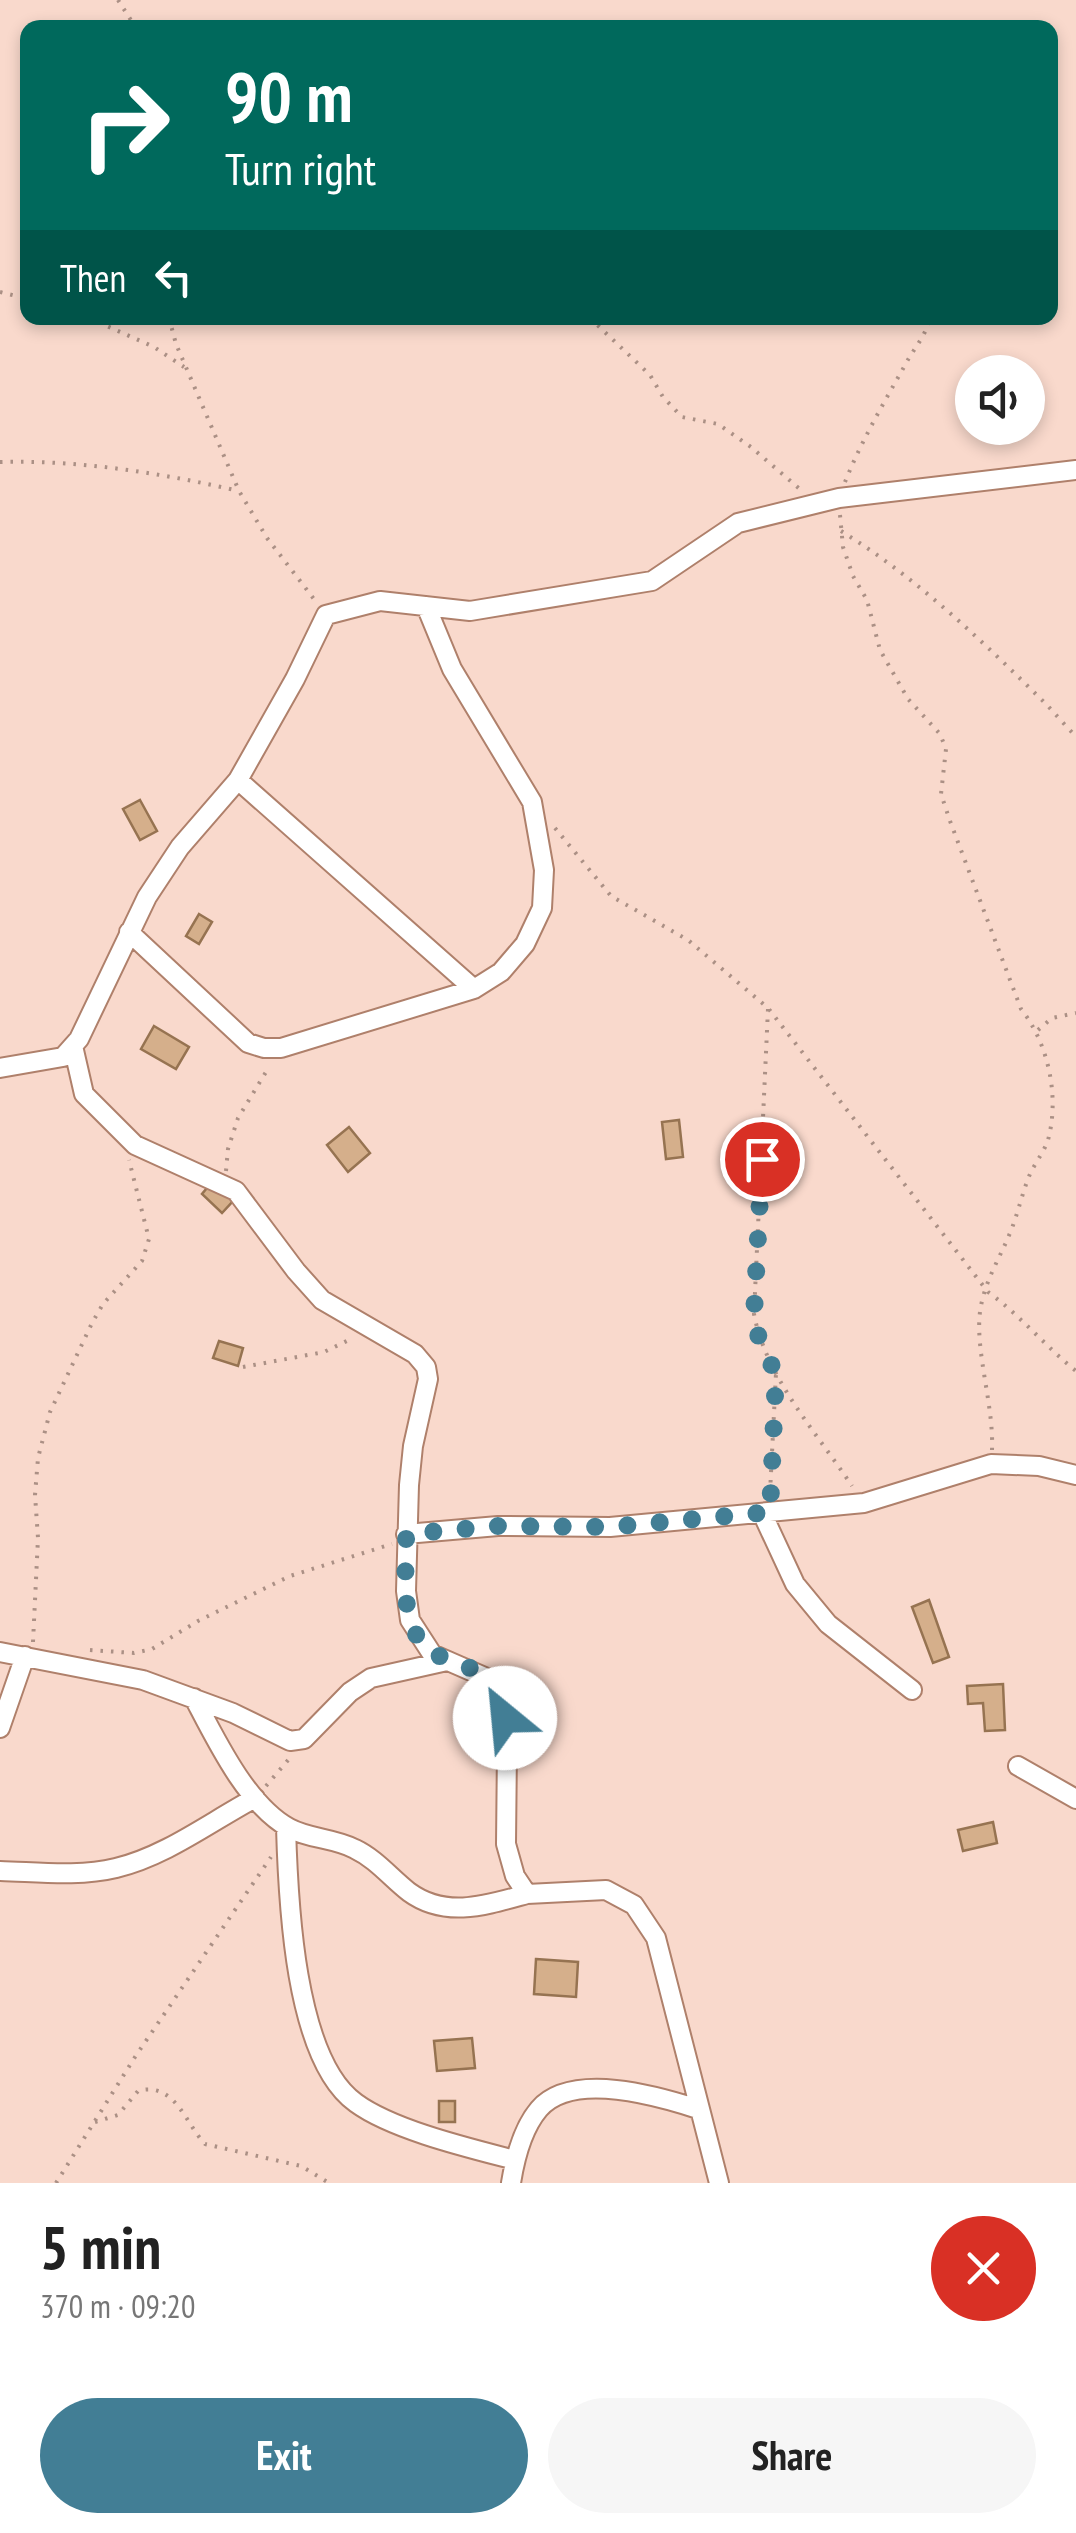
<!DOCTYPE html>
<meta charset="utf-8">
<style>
:root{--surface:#fff;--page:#f6f6f6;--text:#222;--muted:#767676;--accent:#427e95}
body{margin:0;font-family:"PT Sans Narrow",sans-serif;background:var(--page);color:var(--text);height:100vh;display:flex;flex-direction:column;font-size:38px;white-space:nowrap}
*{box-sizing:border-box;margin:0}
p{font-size:32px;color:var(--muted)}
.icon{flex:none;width:55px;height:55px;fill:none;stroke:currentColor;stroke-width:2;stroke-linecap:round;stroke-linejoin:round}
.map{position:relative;height:2183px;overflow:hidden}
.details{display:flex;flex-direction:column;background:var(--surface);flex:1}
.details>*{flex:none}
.hud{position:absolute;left:20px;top:20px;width:1038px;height:305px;border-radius:20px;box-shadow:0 5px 15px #0003;background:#00695c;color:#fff;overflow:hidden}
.buttons{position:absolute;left:955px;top:355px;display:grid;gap:20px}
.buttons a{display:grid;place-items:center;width:90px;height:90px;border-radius:50%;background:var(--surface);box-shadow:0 5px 15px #0003;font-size:50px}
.pin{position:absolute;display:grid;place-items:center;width:85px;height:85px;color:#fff;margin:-42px;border:5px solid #fff;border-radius:50%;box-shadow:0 2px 10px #0007}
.me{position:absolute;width:110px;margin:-55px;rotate:332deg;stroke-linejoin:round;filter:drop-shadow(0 0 8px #0008)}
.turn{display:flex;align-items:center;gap:35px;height:210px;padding:0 40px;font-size:45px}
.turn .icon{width:130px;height:130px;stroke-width:2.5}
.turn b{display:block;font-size:70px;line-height:85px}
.then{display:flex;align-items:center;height:95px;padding:0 40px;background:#0003;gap:20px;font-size:38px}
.round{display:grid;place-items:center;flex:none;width:105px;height:105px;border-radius:52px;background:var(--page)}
.headline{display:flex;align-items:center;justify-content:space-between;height:170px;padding:0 40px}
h1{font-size:60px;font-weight:700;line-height:75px}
.action{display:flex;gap:20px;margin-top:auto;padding:20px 40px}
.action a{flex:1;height:115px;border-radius:60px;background:var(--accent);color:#fff;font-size:40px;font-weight:700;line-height:115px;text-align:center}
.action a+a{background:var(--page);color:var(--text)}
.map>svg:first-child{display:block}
.building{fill:#d5af8b;stroke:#967351;stroke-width:2.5}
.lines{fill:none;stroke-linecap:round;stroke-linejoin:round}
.street-casing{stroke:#af806b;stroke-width:22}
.path{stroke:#ab9085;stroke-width:4;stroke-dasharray:2.5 8;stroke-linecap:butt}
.street{stroke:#fff;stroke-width:18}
.route{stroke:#427e95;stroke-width:18;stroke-dasharray:0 32.4}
</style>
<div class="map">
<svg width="1076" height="2183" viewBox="0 0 1076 2183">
<rect width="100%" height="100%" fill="#f9d9cc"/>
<path class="building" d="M140,800L157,831L140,840L123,809Z
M199,914L212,922L199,944L186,936Z
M154,1026L189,1047L176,1069L141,1049Z
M679,1120L683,1157L666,1159L662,1122Z
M349,1127L370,1153L348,1172L327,1145Z
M212,1182L233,1201L222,1213L202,1194Z
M219,1341L243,1348L238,1366L213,1358Z
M929,1600L949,1657L933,1663L912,1607Z
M1003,1684L1005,1730L985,1731L983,1703L968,1704L967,1686Z
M993,1822L997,1843L963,1851L958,1830Z
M536,1959L578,1962L576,1997L534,1994Z
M472,2038L475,2068L437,2071L434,2041Z
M439,2101H455V2122H439Z"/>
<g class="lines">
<defs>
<path id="street" d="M238,780L474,989
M129,932L248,1043L264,1048H281L474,989L501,972L525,944L542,908L544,870L532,802L452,669L426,606
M73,1046L84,1094L135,1145L236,1191L296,1271L322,1300L415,1354L426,1367L428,1379L413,1446L409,1485L406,1591L410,1620L432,1654L487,1678L499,1693L507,1748L506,1844L515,1876L527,1894L606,1890L634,1905L656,1938L719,2183
M0,1068L63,1057L79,1039L147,897L180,847L238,780L295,679L326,615L380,601L470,611L652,581L738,523L839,498L1076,470
M762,1513L795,1584L828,1624L912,1690
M406,1534L498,1526L610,1527L864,1503L991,1464L1039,1466L1076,1475
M0,1652L143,1680L233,1713L290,1741L304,1739L350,1692L371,1678L447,1661
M194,1698C216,1740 247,1805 289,1828C309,1839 334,1838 355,1849C376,1859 391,1878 409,1892C446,1919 487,1905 527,1894
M0,1728L25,1656
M1018,1766L1076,1799
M286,1827C288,1898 294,2059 356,2103C393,2130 469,2148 515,2160
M0,1871C38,1872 79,1877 116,1868C166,1856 210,1822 255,1798
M511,2183C515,2158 522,2129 539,2109C572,2071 658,2096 698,2109"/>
</defs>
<use href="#street" class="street-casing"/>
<path class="path" d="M118,0L136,28
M0,292L28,299
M89,318L154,347L184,367
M169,318L176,344L239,491L267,538L317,603
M590,318L650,375L663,397L682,417L718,424L751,447L802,491
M0,462C80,460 161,473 239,491
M845,482C861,442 883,404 904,367C913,349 925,338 930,318
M840,515L843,547L853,576L867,600L880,650L908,699L940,734L946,749L941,794L950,821L1021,1009C1048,1043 1060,1096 1048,1140C1044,1152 1035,1163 1030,1174C1022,1193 1018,1214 1010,1233C999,1260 984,1282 980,1312C975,1351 994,1406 992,1450
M841,531C917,578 981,640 1044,702C1055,713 1065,726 1076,736
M555,828L611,896L688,940L768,1008L988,1292C1021,1316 1045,1346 1076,1371
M768,1009L754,1314C766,1378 817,1433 852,1486
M1038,1030L1052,1018L1076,1013
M226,1171L228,1149L238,1118L269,1067
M243,1367L324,1352L353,1338
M770,1493L776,1373
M33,1642L38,1538L35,1495L38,1458L50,1412L92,1323L103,1304L142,1261L149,1239L129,1160
M90,1650L134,1653L152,1649L198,1621L290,1576L392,1544
M266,1786L289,1759
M95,2122L118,2115L138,2091C175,2081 185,2123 205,2144L301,2166L329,2183
M56,2183L135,2057L271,1857"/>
<use href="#street" class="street"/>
</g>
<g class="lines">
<path class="route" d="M505,1718C502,1704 499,1687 486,1677C456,1655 423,1665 410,1619C402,1592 407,1562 406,1534L498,1526L610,1527L770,1512L776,1373L760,1344L754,1314L762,1159"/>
</g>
</svg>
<div class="buttons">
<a><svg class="icon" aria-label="sound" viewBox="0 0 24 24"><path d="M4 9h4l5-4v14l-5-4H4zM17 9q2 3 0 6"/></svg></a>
</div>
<div class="pin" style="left:762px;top:1159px;background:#d93025"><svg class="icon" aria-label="arrive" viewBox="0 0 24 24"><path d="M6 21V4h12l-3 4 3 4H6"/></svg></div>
<svg class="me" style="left:505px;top:1718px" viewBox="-20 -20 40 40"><circle r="19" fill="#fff"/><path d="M0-13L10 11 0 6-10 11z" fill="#427e95"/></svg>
<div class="hud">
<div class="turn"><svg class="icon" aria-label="right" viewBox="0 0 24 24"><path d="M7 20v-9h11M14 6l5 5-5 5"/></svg><div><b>90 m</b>Turn right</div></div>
<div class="then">Then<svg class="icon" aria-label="left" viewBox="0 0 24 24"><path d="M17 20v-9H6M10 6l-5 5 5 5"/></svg></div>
</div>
</div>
<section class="details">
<div class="headline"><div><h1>5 min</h1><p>370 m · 09:20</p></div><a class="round" style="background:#d93025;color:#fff"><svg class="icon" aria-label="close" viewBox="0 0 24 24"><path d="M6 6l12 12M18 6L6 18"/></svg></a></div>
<div class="action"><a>Exit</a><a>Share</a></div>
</section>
